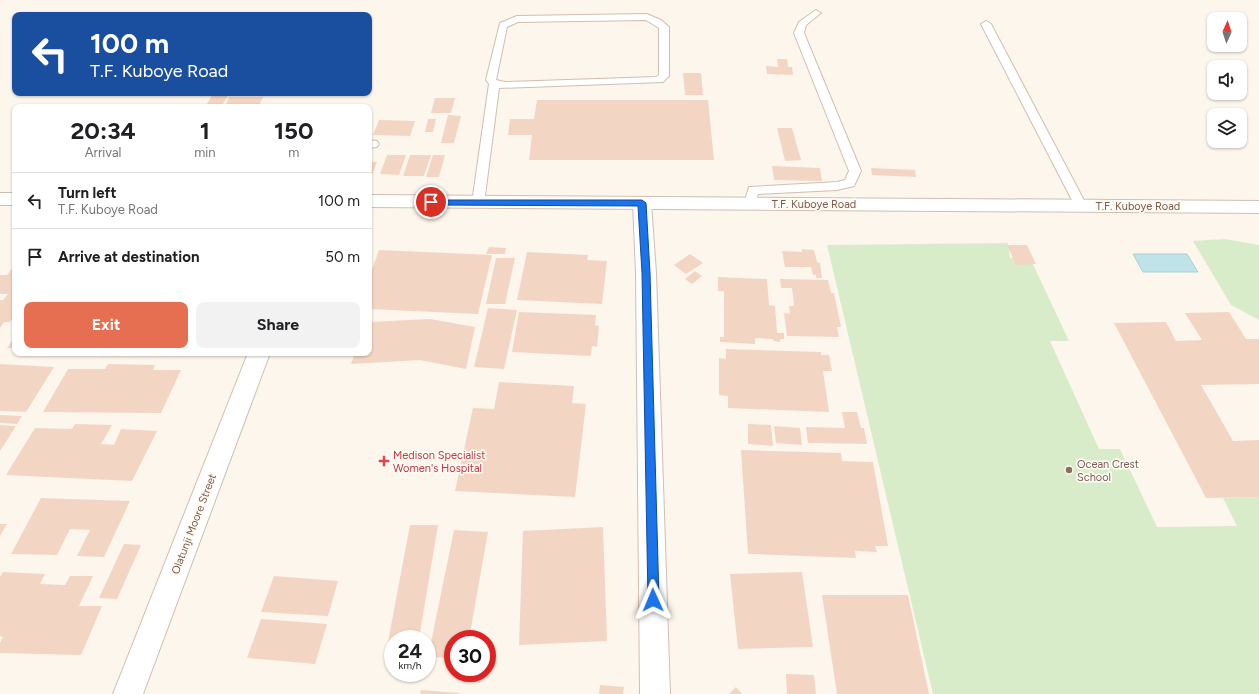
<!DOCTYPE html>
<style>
:root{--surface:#fff;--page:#f2f2f2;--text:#202124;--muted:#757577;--line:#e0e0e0;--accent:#e76f51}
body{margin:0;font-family:Figtree,sans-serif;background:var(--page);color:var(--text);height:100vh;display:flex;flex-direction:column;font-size:15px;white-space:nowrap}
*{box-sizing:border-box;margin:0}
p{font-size:13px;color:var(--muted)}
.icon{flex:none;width:22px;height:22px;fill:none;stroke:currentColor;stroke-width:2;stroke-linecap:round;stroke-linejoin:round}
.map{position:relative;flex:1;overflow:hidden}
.drawer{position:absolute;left:12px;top:104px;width:360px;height:252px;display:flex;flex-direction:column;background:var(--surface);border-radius:8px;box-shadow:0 1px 3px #0004}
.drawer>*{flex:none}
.banner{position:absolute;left:12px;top:12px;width:360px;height:84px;border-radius:8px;box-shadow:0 1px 3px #0004;background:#1a4fa0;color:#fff;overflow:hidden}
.needle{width:26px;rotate:3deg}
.tools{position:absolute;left:1207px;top:12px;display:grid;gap:8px}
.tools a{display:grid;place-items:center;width:40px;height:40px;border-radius:8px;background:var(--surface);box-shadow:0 1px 3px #0004;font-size:20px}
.speed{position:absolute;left:384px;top:630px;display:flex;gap:8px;font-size:20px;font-weight:700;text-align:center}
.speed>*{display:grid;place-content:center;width:52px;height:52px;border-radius:50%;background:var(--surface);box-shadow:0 1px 3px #0004;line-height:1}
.speed small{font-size:10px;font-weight:400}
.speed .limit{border:6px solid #d22;background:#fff;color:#111}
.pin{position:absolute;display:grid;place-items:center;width:34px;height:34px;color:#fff;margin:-17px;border:2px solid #fff;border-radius:50%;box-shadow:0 1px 4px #0007}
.me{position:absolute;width:44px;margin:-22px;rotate:359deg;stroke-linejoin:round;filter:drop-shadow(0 0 3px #0008)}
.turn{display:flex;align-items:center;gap:14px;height:84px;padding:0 12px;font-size:18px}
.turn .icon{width:52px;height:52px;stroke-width:2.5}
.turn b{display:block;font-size:28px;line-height:34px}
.eta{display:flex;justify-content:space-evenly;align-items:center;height:68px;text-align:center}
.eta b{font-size:24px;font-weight:700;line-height:28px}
.cta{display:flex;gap:8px;margin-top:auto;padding:8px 12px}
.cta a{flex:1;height:46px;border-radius:8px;background:var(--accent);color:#fff;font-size:16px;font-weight:700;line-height:46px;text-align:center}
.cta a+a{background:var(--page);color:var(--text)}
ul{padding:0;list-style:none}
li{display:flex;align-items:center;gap:12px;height:56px;padding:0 12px;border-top:1px solid var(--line)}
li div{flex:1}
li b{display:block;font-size:15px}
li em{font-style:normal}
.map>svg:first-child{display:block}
.green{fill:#d8ecc9}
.water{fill:#bfe3e8;stroke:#a5d3da}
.building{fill:#f3d5c3}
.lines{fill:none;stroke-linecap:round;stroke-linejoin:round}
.service-casing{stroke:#d1beb0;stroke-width:2}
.minor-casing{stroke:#d1beb0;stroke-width:2}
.tertiary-casing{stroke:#d1beb0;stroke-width:2}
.service{fill:#fff;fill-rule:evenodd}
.minor{fill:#fff;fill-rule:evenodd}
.tertiary{fill:#fff;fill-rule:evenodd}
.route{fill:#1a73e8;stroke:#114b97}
.health-dot{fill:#e0444e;stroke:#fffaf3;stroke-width:1.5}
.education-dot{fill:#8d6e63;stroke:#fffaf3;stroke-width:1.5}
.labels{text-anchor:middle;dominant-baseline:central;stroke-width:3.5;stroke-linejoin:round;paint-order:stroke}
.street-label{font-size:11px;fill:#7a5c4d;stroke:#fffaf3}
.health-label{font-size:11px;fill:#be3a42;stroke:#fffaf3;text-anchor:start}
.education-label{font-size:11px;fill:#785e54;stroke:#fffaf3;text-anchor:start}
</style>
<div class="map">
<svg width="1259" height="694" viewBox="0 0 1259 694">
<rect width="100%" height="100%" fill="#fdf6ec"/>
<path class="green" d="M1225,239L1259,245V320L1231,305L1193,241Z
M1008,243L1010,258H1030L1069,341H1050L1099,449H1120L1157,527L1237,526L1223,498L1259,497V694H933L827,245Z"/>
<path class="water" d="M1133,254H1187L1198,272H1143Z"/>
<path class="building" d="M777,59H787L788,67H792L793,75L767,74L766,66L778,67Z
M683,73H701L703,95H685Z
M213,94H229L221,107H205Z
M229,97H263L258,107H225Z
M435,98H455L451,113H431Z
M537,100H708L714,160H529L532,135H508L510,119H534Z
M448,115L461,116L454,143H441Z
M428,119H436L433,132H425Z
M379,120L415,121L410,136L373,135Z
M777,128H792L801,160L785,161Z
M387,155H406L399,175L380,174Z
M410,155H431L424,176H403Z
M433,155H445L439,177H426Z
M369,162H377L372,175H369Z
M772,166L820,168L822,181L774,180Z
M871,168L915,170L916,177L872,175Z
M1007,245H1027L1036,264L1016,265Z
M489,247L506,248L505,254H486Z
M802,249L814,250L817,262L820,263L822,278H816V275H813L811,267H785L782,251L802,252Z
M379,250L492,255L478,314L369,309V278Z
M527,252L588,255L587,260L607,261L602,304L517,300Z
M690,254L703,263L686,274L674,265Z
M496,258H515L505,304H486Z
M13,267H15V315L10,322H4L0,328V300H3L8,294H0V275H7Z
M695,271L702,276L692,284L685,279Z
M718,277L767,279L769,305L775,306L777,333H784V339H780V342L774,341L773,339L755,338V344L720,342V337H724V291H718Z
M780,279L828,280L831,293H834L841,327H837L839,337L787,336L784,313L790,314L789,306H794L792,288H781Z
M488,308L517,310L504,369L474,367Z
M519,312L596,315L595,325L599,326L597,347L592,346L591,356L512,352Z
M1229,312L1246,339H1259V384L1201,385L1233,441L1259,440V497L1206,498L1114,323L1166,322L1176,341L1202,340L1185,313Z
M430,319L475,327L466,369L420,360L351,364L355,353H369V322Z
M15,336V348H7Z
M726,349L821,352V355H829L832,371H823L829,412L728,408V396L719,395V358L726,359Z
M0,364L54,367L26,412L0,411Z
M108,364L155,365L153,370H181L161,413L43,412L68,369H105Z
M499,382L574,386L572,403L586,404L575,497L455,491L473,408L494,409Z
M842,412H857L861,428H864L867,444L808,443L806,427L845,428Z
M0,415L22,416L17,424L0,423Z
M75,424L112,425L101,444L114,445L121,429L157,431L132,481L6,475L35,428L72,429Z
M748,424L771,425L773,446L748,444Z
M0,425L16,426L0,451Z
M774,426L800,428L802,445L776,443Z
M741,450L841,453L842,461L873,462L888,546H875L877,552L855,551L856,558L748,554Z
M41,498L130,501L104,557L77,556L90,530L70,529L57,555L11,554Z
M0,524H7L0,536Z
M410,525H438L419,639H393V642H388Z
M603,527L607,641L519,645L523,531Z
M454,530L488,532L469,639H453V658L428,657Z
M124,544L141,545L117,599L99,598Z
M3,572L45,574L40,584L65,585L70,576H93L79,606H102L81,655L0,653V643L3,637L0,636V577Z
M802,572L813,647L738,649L730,574Z
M274,576L338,581L328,616L261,612Z
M822,595H908L929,694H837Z
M261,619L327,624L315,664L247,658Z
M786,674L814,675L816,694H787Z
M600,685L624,687L623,694H599Z
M736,687L742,694H729Z
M421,690L459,693V694H420Z"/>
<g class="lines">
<defs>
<path id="service" d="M816,10L821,13L806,25L804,33L861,171L854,186L837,190L758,194L754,207H746L744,204L749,187L837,182L845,180L849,171L794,33L799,22Z
M647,14L661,20L669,27V76L663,82L499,88L484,203L482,206H474L472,203L489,84L486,80L500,23L517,16ZM646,20L659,28V75L656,77L505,82L496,80L507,27L518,22Z
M986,21L991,24L1087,206L1085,209H1077L1075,206L981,24Z
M369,140L377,141L379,144L377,147L369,148Z"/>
<path id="minor" d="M642,197L649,198L651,203L656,273L670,694H640L636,273L633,203L635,198Z
M248,353H270L143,694H113Z"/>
<path id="tertiary" d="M0,193H15V205H0Z
M369,195L1259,201V213L369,207Z"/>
</defs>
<use href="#service" class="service-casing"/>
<use href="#minor" class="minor-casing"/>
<use href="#tertiary" class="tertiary-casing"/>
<use href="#service" class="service"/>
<use href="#minor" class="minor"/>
<use href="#tertiary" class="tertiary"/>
</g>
<path class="route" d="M429,200H642L646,203L650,273L659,600L657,604L653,606L649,604L648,600L642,273L638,206L431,205L428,202Z"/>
<path class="health-dot" d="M382 455h4v4h4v4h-4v4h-4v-4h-4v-4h4z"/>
<circle class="education-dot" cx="1069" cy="470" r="4"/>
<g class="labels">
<g class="street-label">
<text x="814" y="204">T.F. Kuboye Road</text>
<text x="1138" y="206">T.F. Kuboye Road</text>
<text transform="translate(194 524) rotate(-69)">Olatunji Moore Street</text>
</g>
<g class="health-label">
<text x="393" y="455">Medison Specialist<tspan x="393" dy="13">Women's Hospital</tspan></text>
</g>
<g class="education-label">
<text x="1077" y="464">Ocean Crest<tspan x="1077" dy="13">School</tspan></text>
</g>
</g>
</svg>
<div class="tools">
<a><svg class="needle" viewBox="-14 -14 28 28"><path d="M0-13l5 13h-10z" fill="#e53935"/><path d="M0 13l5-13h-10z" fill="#757577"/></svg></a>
<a><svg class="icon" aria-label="sound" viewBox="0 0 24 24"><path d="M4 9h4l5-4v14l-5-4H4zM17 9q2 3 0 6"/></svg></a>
<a><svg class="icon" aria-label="layers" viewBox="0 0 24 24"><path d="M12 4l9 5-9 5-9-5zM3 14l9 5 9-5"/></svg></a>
</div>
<div class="speed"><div>24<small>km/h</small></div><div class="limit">30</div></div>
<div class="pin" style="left:431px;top:202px;background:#d93025"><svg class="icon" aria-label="arrive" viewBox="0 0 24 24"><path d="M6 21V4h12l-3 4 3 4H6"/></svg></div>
<svg class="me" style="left:653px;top:600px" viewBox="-20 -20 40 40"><path d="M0-17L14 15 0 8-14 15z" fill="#1a73e8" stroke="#fff" stroke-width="4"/></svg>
<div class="banner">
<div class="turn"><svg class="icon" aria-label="left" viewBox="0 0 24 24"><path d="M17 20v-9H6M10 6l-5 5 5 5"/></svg><div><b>100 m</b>T.F. Kuboye Road</div></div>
</div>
<section class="drawer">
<div class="eta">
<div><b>20:34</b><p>Arrival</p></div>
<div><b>1</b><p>min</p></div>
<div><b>150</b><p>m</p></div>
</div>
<ul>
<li><svg class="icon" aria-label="left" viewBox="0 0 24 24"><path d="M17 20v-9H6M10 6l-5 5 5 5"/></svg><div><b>Turn left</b><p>T.F. Kuboye Road</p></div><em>100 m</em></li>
<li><svg class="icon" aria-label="arrive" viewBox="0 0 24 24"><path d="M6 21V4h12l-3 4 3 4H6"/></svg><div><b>Arrive at destination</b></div><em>50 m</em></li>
</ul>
<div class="cta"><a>Exit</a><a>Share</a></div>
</section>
</div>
